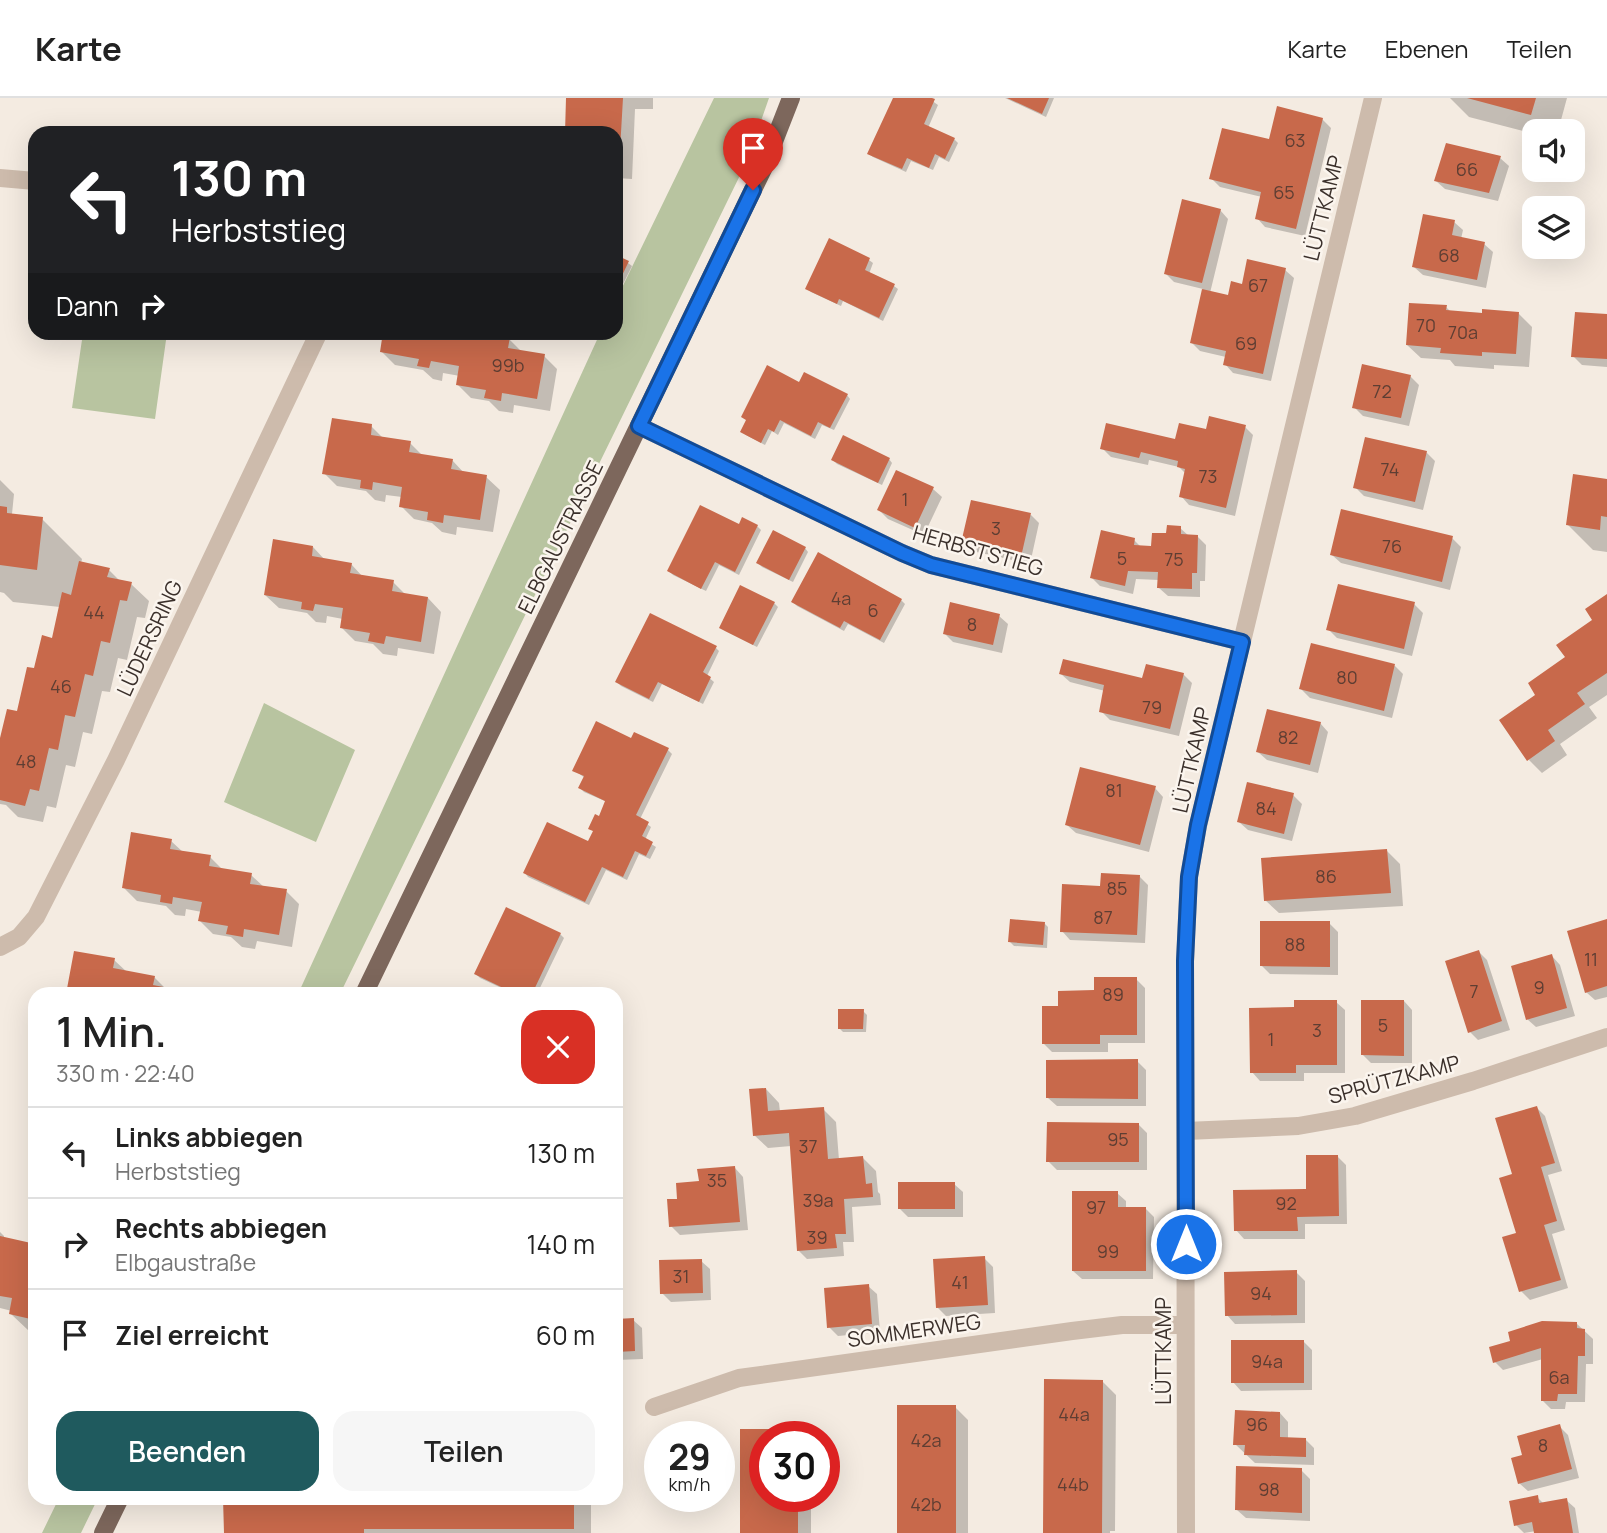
<!DOCTYPE html>
<html lang="de">
<meta charset="utf-8">
<style>
:root{--surface:#fff;--page:#f6f6f6;--text:#222;--muted:#767676;--line:#e0e0e0;--accent:#1f5a5e}
body{margin:0;font-family:Manrope,sans-serif;background:var(--page);color:var(--text);height:100vh;display:flex;flex-direction:column;font-size:26px;white-space:nowrap}
*{box-sizing:border-box;margin:0}
p{font-size:23px;color:var(--muted)}
.icon{flex:none;width:38px;height:38px;fill:none;stroke:currentColor;stroke-width:2;stroke-linecap:round;stroke-linejoin:round}
.map{position:relative;flex:1;overflow:hidden}
.details{position:absolute;left:28px;top:889px;width:595px;height:518px;display:flex;flex-direction:column;background:var(--surface);border-radius:21px;box-shadow:0 7px 28px #0002}
.details>*{flex:none}
.guide{position:absolute;left:28px;top:28px;width:595px;height:214px;border-radius:21px;box-shadow:0 7px 28px #0002;background:#202124;color:#fff;overflow:hidden}
.controls{position:absolute;left:1522px;top:21px;display:grid;gap:14px}
.controls a{display:grid;place-items:center;width:63px;height:63px;border-radius:14px;background:var(--surface);box-shadow:0 7px 28px #0002;font-size:35px}
.speed{position:absolute;left:644px;top:1323px;display:flex;gap:14px;font-size:35px;font-weight:700;text-align:center}
.speed>*{display:grid;place-content:center;width:91px;height:91px;border-radius:50%;background:var(--surface);box-shadow:0 7px 28px #0002;line-height:1}
.speed small{font-size:18px;font-weight:400}
.speed .limit{border:10px solid #d22;background:#fff;color:#111}
.pin{position:absolute;display:grid;place-items:center;width:60px;height:60px;color:#fff;margin:-72px -30px;border-radius:50% 50% 50% 0;rotate:-45deg;box-shadow:0 0 7px #0007}
.pin .icon{rotate:45deg}
.me{position:absolute;width:77px;margin:-38px;rotate:0deg;stroke-linejoin:round;filter:drop-shadow(0 0 5px #0008)}
.turn{display:flex;align-items:center;gap:24px;height:147px;padding:0 28px;font-size:32px}
.turn .icon{width:91px;height:91px;stroke-width:2.5}
.turn b{display:block;font-size:49px;line-height:60px}
.then{display:flex;align-items:center;height:66px;padding:0 28px;background:#0003;gap:14px;font-size:26px}
.round{display:grid;place-items:center;flex:none;width:74px;height:74px;border-radius:21px;background:var(--page)}
.summary{display:flex;align-items:center;justify-content:space-between;height:119px;padding:0 28px}
h1{font-size:42px;font-weight:600;line-height:52px}
.button{display:flex;gap:14px;margin-top:auto;padding:14px 28px}
.button a{flex:1;height:80px;border-radius:21px;background:var(--accent);color:#fff;font-size:28px;font-weight:600;line-height:80px;text-align:center}
.button a+a{background:var(--page);color:var(--text)}
ul{padding:0;list-style:none}
li{display:flex;align-items:center;gap:21px;height:91px;padding:0 28px;border-top:2px solid var(--line)}
li div{flex:1}
li b{display:block;font-size:26px}
li em{font-style:normal}
header{display:flex;align-items:center;gap:42px;box-sizing:border-box;height:98px;padding:0 35px;background:var(--surface);border-bottom:2px solid var(--line)}
header strong{font-size:33px}
nav{display:flex;gap:38px;margin-inline-start:auto;font-size:24px}
.map>svg:first-child{display:block}
.green{fill:#b8c4a0}
.shadow{fill:#0003}
.building{fill:#c8694b}
.lines{fill:none;stroke-linecap:round;stroke-linejoin:round}
.street{stroke:#cdbbac;stroke-width:18}
.primary{stroke:#7d675c;stroke-width:18}
.route-casing{stroke:#114b97;stroke-width:18}
.route{stroke:#1a73e8;stroke-width:12}
.labels{text-anchor:middle;dominant-baseline:central;stroke-width:5;stroke-linejoin:round;paint-order:stroke}
.number-label{font-size:18px;fill:#5e3e33}
.street-label{font-size:21px;fill:#3b302b;stroke:#fbf5ee}
</style>
<header>
<strong>Karte</strong>
<nav><a>Karte</a><a>Ebenen</a><a>Teilen</a></nav>
</header>
<div class="map">
<svg width="1607" height="1435" viewBox="0 0 1607 1435">
<rect width="100%" height="100%" fill="#f4ebe1"/>
<path class="green" d="M714,0H769L747,63L340,896H298L596,244L600,235L616,234V202Z
M83,235H167L155,321L72,310Z
M264,605L355,652L316,744L224,704Z
M59,1400H98L81,1435H42Z"/>
<path class="shadow" d="M568,0H653V11H635L632,81L616,80V35H566Z
M895,0H928L938,7L928,30L954,41L958,45L949,64L939,59L933,72L911,63L906,74L873,59L869,56Z
M1005,0H1054L1046,19Z
M1450,0H1567L1558,33H1535V36L1469,19Z
M1322,21L1331,30L1305,138L1265,129L1257,120L1262,99L1220,89L1211,80L1270,43Z
M1500,60L1509,68L1498,103L1445,91L1436,83Z
M1220,112L1228,121L1210,195L1230,199L1285,172L1294,180L1271,283L1233,275L1225,266L1226,259L1200,253L1192,245L1203,191L1174,184L1166,176Z
M1454,124L1463,132L1461,141L1484,146L1493,154L1486,190L1423,177L1414,169Z
M830,143L869,162L873,165L869,176L894,188L898,191L883,223L843,203L841,208L811,194L807,190Z
M616,159L628,165L632,168L617,198Z
M1446,209L1451,214L1519,216L1532,229L1529,269L1494,267V271L1455,268L1450,262L1421,260L1407,247Z
M1607,218V269L1582,267L1573,258Z
M509,241L522,254L544,258L557,271L550,313L514,307L513,315L499,313L489,303L471,300L458,287L460,278L443,275L442,283L433,281L423,272L395,267L382,254Z
M1410,278L1419,287L1409,328L1363,318L1354,309Z
M800,286L847,297L850,301L834,332L822,327L815,341L784,325L778,337L772,333L765,347L746,337L742,334Z
M371,328L384,341L410,345L423,358L452,362L465,376L486,379L500,392L493,434L457,429L456,437L442,434L432,425L414,421L401,408L402,399L386,397L385,404L375,402L366,393L337,388L324,375Z
M1245,329L1253,337L1235,418L1189,407L1181,398L1186,376L1179,369L1149,362L1148,367L1111,359L1102,350L1176,343L1207,333Z
M1426,354L1435,363L1423,412L1364,398L1355,389Z
M889,361L892,365L882,387L837,366L833,362Z
M0,382L14,396L12,416L42,421L82,461L81,465L109,472L120,483L131,486L149,503L145,520L137,519L127,562L118,560L110,594L102,593L92,636L83,634L75,669L66,667L56,710L47,708L43,724L18,719L6,707L0,706V646L18,615L36,572L53,542L60,509L13,504L4,495L0,494Z
M1607,382V454L1593,452L1568,427Z
M933,391L942,399L924,437L888,421L879,412Z
M1031,417L1039,425L1030,466L972,453L963,445Z
M739,428H757L761,432L739,477L719,467L706,493L673,477L669,473Z
M1180,430L1189,438H1197L1206,447L1205,483H1200V499L1168,498L1159,490V482L1136,481L1133,496L1100,488L1091,479L1134,442L1141,449L1153,450L1168,437Z
M1452,440L1461,449L1450,492L1341,465L1332,457Z
M313,449L325,462L351,466L363,479L393,484L406,497L428,500L441,514L434,556L398,550L397,558L383,556L373,546L355,543L342,530L343,521L327,518L326,525L316,524L307,515L279,510L265,497Z
M805,450L808,454L793,484L762,469L758,465Z
M1607,499V597L1589,609L1597,620L1560,646L1567,657L1542,675L1529,662L1567,560L1595,522Z
M901,502L905,506L884,545L848,526L844,533L797,508L793,504Z
M774,505L778,509L757,549L725,533L721,530Z
M1414,506L1423,515L1412,558L1337,540L1328,531Z
M999,518L1008,526L1002,555L953,544L945,536Z
M716,550L719,553L707,578L714,584L703,606L662,586L653,604L621,588L617,584Z
M1395,568L1403,576L1392,620L1310,600L1301,591Z
M1061,576L1144,582L1183,576L1192,585L1179,638L1110,622L1101,613L1105,593L1070,584Z
M1320,625L1328,634L1318,675L1267,662L1258,654Z
M631,643L668,652L672,656L640,721L651,729L645,742L656,749L650,761L639,756L627,782L606,772L589,807L528,779L525,775L589,745L594,734L590,730L600,720L607,704L584,694L580,690L585,680L574,672Z
M1155,690L1163,699L1149,754L1076,735L1067,727Z
M1293,697L1302,706L1292,743L1248,732L1239,724Z
M171,743L184,755L210,759L223,772L251,777L265,790L286,793L299,806L292,849L257,843L255,851L242,849L231,839L213,836L200,823L202,814L186,811L185,818L175,817L166,808L137,803L124,790Z
M1387,753L1400,766L1403,808L1279,815L1265,802Z
M1139,778L1148,787L1145,845L1070,842L1062,833L1102,790Z
M1607,823V899L1595,902L1586,894Z
M1044,825L1048,829L1047,850L1014,848L1010,844Z
M1329,825L1338,834V877L1270,876L1262,868Z
M560,836L564,840L537,896H514L480,880L476,876Z
M1479,854L1487,862L1510,932L1478,942L1470,934Z
M1552,858L1560,867L1575,918L1536,929L1527,921Z
M114,862L127,874L154,879L166,891L192,896H68Z
M1136,881L1145,890V945H1108V954H1052L1044,946L1060,910L1096,894Z
M1404,903L1412,912V965H1371L1362,956Z
M1336,904L1345,912V975H1304V983H1260L1252,974L1296,911Z
M863,913L867,917L866,934H843L839,930Z
M1137,963L1146,972V1008H1057L1048,1000Z
M766,991L779,1005L780,1014L823,1011L836,1024L839,1062L863,1060L876,1073L878,1094L880,1096L881,1107L852,1109L854,1144H843L844,1158L807,1161L798,1152L791,1048L768,1050L754,1037Z
M1537,1010L1545,1018L1562,1073L1548,1077L1565,1132L1552,1136L1568,1190L1530,1202L1521,1193L1515,1077Z
M1138,1026L1147,1035V1072H1057L1048,1063Z
M1337,1058L1346,1067L1347,1126H1305V1141H1244L1236,1132L1308,1093Z
M735,1070L743,1079L748,1132L680,1137L671,1128L679,1102Z
M954,1086L963,1094V1119H908L900,1111Z
M1117,1095L1126,1103V1110H1145L1154,1119L1153,1181H1082L1073,1173Z
M0,1134L4,1138V1141L30,1147L35,1152V1235L29,1233L11,1216L12,1213L0,1210Z
M984,1160L993,1169L995,1215L946,1218L937,1209Z
M701,1163L710,1171L711,1202L671,1204L662,1195Z
M1296,1174L1305,1183V1225L1235,1226L1227,1217Z
M868,1188L877,1196L880,1234L838,1238L829,1229Z
M616,1222H633L642,1230L643,1261L616,1262Z
M1576,1225L1593,1241V1266H1586L1585,1304H1566L1565,1311H1551L1542,1302L1543,1261L1503,1272L1495,1264Z
M1303,1243L1312,1252V1292L1241,1293L1233,1284Z
M1102,1283L1116,1297L1115,1433H1110V1435H1045Z
M955,1309L968,1322V1435H898Z
M1280,1315L1288,1324V1341H1305L1314,1350V1367L1255,1365L1235,1346Z
M1559,1328L1568,1337L1579,1380L1528,1393L1519,1385Z
M797,1332L804,1339H765V1398H811V1435H742L741,1333Z
M1301,1372L1310,1381V1423L1246,1420L1237,1412Z
M1537,1399L1544,1406L1566,1402L1575,1410L1579,1435H1536V1433L1524,1435L1516,1427Z
M225,1400H591V1435H225Z"/>
<path class="building" d="M566,0H623L619,69H616V35H565Z
M893,0H932L935,1L924,26L955,40L945,61L935,56L929,70L907,60L902,71L867,56Z
M1007,0H1049L1042,16Z
M1467,0H1536L1531,17Z
M1277,8L1323,20L1296,131L1255,121L1261,94L1209,81L1222,30L1269,41Z
M1446,45L1501,58L1489,95L1434,83Z
M1182,101L1221,111L1202,185L1164,176Z
M1423,116L1455,122L1452,137L1485,144L1477,182L1412,169Z
M829,140L870,160L865,172L895,186L879,220L839,201L837,206L805,191Z
M616,157L629,163L616,190Z
M1247,161L1286,170L1263,276L1223,267L1226,253L1190,245L1202,191L1228,197L1231,183L1242,186Z
M1409,205L1447,207L1446,212L1482,215V211L1519,214L1516,256L1482,254V258L1440,255L1441,250L1406,247Z
M1575,214L1607,216V261L1571,259Z
M383,234H482L510,239L508,250L545,256L537,301L502,295L501,303L484,300L486,292L456,287L459,268L431,263L429,270L417,268L419,261L380,254Z
M1362,266L1411,277L1401,320L1352,310Z
M767,267L799,284L804,274L848,296L830,330L818,324L811,338L780,322L774,334L768,331L761,345L740,334L746,322L741,319Z
M1209,318L1246,327L1226,410L1179,399L1185,371L1177,369L1178,363L1141,354L1139,360L1100,351L1106,325L1175,341L1179,325L1206,331Z
M332,320L372,326L371,337L411,343L409,354L453,361L451,371L487,377L480,422L444,417L443,425L427,422L428,414L399,409L402,389L373,384L372,392L360,390L361,382L322,376Z
M843,337L890,360L878,385L831,362Z
M1365,339L1427,353L1415,404L1353,390Z
M896,372L934,389L915,430L877,412Z
M1573,376L1607,381V419L1601,418L1600,432L1566,427Z
M971,402L1031,415L1021,459L961,445Z
M700,407L739,426L742,419L758,427L735,474L715,464L701,491L667,473Z
M0,408L7,409V415L43,419L37,472L0,467Z
M1341,411L1453,438L1442,484L1330,457Z
M1167,427L1181,428V436L1198,437L1197,475H1192V491L1157,490L1158,474L1128,473L1125,488L1090,480L1101,432L1135,440L1134,447L1151,448L1152,435H1166Z
M773,432L806,449L789,482L756,465Z
M273,441L313,448L312,458L352,465L350,475L394,482L392,493L428,499L421,544L386,538L384,546L368,543L370,535L340,530L343,510L315,506L313,513L301,511L302,504L264,497Z
M818,454L902,501L880,542L844,523L840,530L791,504Z
M79,463L110,470L107,479L132,484L127,503L120,502L110,545L101,543L93,578L85,576L75,619L65,617L58,652L49,650L39,693L30,691L25,708L0,702V640L7,611L17,613L27,569L34,570L42,537L52,540L62,494L71,497Z
M1338,486L1415,504L1404,551L1326,532Z
M740,487L775,504L753,547L719,530Z
M1607,496V575L1577,595L1585,606L1548,632L1555,643L1527,663L1499,622L1535,597L1528,585L1565,559L1556,547L1592,522L1585,511Z
M950,504L1000,516L993,547L943,536Z
M650,515L717,548L703,574L711,579L699,604L658,584L649,601L615,584Z
M1311,545L1395,566L1384,613L1299,591Z
M1063,561L1142,580L1146,566L1184,575L1170,631L1099,614L1104,587L1059,576Z
M1267,611L1321,624L1310,667L1256,654Z
M596,623L631,640L634,634L669,650L636,717L649,724L642,738L653,744L646,758L635,753L623,779L602,769L585,804L523,775L547,724L588,743L593,733L588,731L595,716L599,718L605,703L578,690L584,678L572,673Z
M1080,669L1156,688L1140,747L1065,727Z
M1247,684L1294,695L1284,736L1237,724Z
M131,734L172,741L170,751L211,757L209,768L252,775L250,786L287,791L279,837L244,831L243,839L226,836L228,828L198,823L202,804L173,799L172,806L160,804L161,797L122,790Z
M1387,751L1391,795L1264,803L1261,760Z
M1101,775L1140,777L1137,837L1060,834L1062,786L1100,788Z
M506,809L561,835L532,896H516L474,876Z
M1010,821L1045,824L1043,847L1008,844Z
M1607,821V888L1585,895L1567,833Z
M1260,823H1330V869L1260,868Z
M1479,852L1502,923L1468,935L1445,863Z
M74,853L115,860L113,870L155,878L153,887L195,895V896H66Z
M1552,856L1567,910L1526,922L1511,868Z
M1094,879H1137V937H1100V946H1042V908H1058V893L1094,892Z
M1294,902H1337V967H1296V975H1250L1249,910L1294,909Z
M1361,902H1404V958L1361,957Z
M838,911H864L863,931H838Z
M1138,961V1001L1046,1000V962Z
M766,990L768,1013L824,1009L828,1061L863,1058L866,1086L872,1085L873,1099L844,1101L846,1136H835L837,1150L797,1153L789,1035L753,1038L749,991Z
M1537,1008L1555,1065L1541,1069L1557,1123L1544,1127L1561,1182L1519,1194L1502,1139L1516,1135L1499,1080L1512,1076L1495,1020Z
M1047,1024L1139,1025V1064H1046Z
M1306,1057H1338L1339,1118L1297,1119L1298,1133H1234L1233,1092L1306,1091Z
M735,1068L740,1124L669,1129L667,1101H677L676,1085L699,1083L697,1071Z
M898,1084H955V1111H898Z
M1072,1093H1118V1109H1146V1173H1072Z
M0,1138L31,1145L28,1163L35,1164V1222L9,1216L12,1200L0,1198Z
M985,1158L988,1207L936,1210L933,1161Z
M702,1161L703,1195L660,1196L659,1162Z
M1297,1172V1217L1225,1218L1224,1174Z
M869,1186L872,1226L827,1230L824,1190Z
M634,1220L635,1253L616,1254V1221Z
M1542,1223L1577,1224V1230L1585,1231V1258H1578L1577,1296H1558L1557,1303H1541V1250L1493,1265L1489,1249L1510,1243L1508,1234Z
M1231,1242H1304V1285H1231Z
M1044,1281L1103,1282L1102,1435H1043Z
M897,1307H956V1435H897Z
M1235,1312L1280,1314V1339L1306,1340V1359L1244,1357L1245,1347H1233Z
M1560,1326L1572,1371L1518,1386L1511,1360L1522,1357L1517,1338Z
M740,1331H798V1339H765V1398H798V1435H740Z
M1236,1368L1302,1370V1415L1235,1412Z
M1538,1397L1539,1405L1567,1400L1573,1435H1534L1532,1424L1514,1428L1509,1403Z
M223,1400H574V1431H364V1435H224Z"/>
<g class="lines">
<path class="street" d="M0,80L35,83
M639,328L902,455L931,467L1242,544
M0,849L19,839L36,819L116,662L319,234
M1186,1033L1298,1028L1355,1018L1473,983L1607,939
M654,1309L739,1280L1072,1233L1122,1227H1185
M1186,1435L1185,863L1189,778L1198,728L1212,668L1373,0"/>
<path class="primary" d="M364,896L764,69L791,0
M103,1435L120,1400"/>
</g>
<g class="lines">
<defs>
<path id="route" d="M753,92L639,328L902,455L931,467L1242,544L1198,727L1189,779L1185,863L1186,1146"/>
</defs>
<use href="#route" class="route-casing"/>
<use href="#route" class="route"/>
</g>
<g class="labels">
<g class="number-label">
<text x="1295" y="42">63</text>
<text x="1467" y="71">66</text>
<text x="1284" y="94">65</text>
<text x="1449" y="157">68</text>
<text x="1258" y="187">67</text>
<text x="1426" y="227">70</text>
<text x="1463" y="234">70a</text>
<text x="1246" y="245">69</text>
<text x="508" y="267">99b</text>
<text x="1382" y="293">72</text>
<text x="1390" y="371">74</text>
<text x="1208" y="378">73</text>
<text x="905" y="401">1</text>
<text x="996" y="430">3</text>
<text x="1392" y="448">76</text>
<text x="1122" y="460">5</text>
<text x="1174" y="461">75</text>
<text x="841" y="500">4a</text>
<text x="873" y="512">6</text>
<text x="94" y="514">44</text>
<text x="972" y="526">8</text>
<text x="1347" y="579">80</text>
<text x="61" y="588">46</text>
<text x="1152" y="609">79</text>
<text x="1288" y="639">82</text>
<text x="26" y="663">48</text>
<text x="1114" y="692">81</text>
<text x="1266" y="710">84</text>
<text x="1326" y="778">86</text>
<text x="1117" y="790">85</text>
<text x="1103" y="819">87</text>
<text x="1295" y="846">88</text>
<text x="1591" y="861">11</text>
<text x="1539" y="889">9</text>
<text x="1474" y="893">7</text>
<text x="1113" y="896">89</text>
<text x="1383" y="927">5</text>
<text x="1317" y="932">3</text>
<text x="1271" y="941">1</text>
<text x="1118" y="1041">95</text>
<text x="808" y="1048">37</text>
<text x="717" y="1082">35</text>
<text x="818" y="1102">39a</text>
<text x="1286" y="1105">92</text>
<text x="1096" y="1109">97</text>
<text x="817" y="1139">39</text>
<text x="1108" y="1153">99</text>
<text x="681" y="1178">31</text>
<text x="960" y="1184">41</text>
<text x="1261" y="1195">94</text>
<text x="1267" y="1263">94a</text>
<text x="1559" y="1279">6a</text>
<text x="1074" y="1316">44a</text>
<text x="1257" y="1326">96</text>
<text x="926" y="1342">42a</text>
<text x="1543" y="1347">8</text>
<text x="1073" y="1386">44b</text>
<text x="1269" y="1391">98</text>
<text x="926" y="1406">42b</text>
</g>
<g class="street-label">
<text transform="translate(1323 110) rotate(-76)">LÜTTKAMP</text>
<text transform="translate(560 439) rotate(-64)">ELBGAUSTRASSE</text>
<text transform="translate(978 452) rotate(16)">HERBSTSTIEG</text>
<text transform="translate(149 540) rotate(-65)">LÜDERSRING</text>
<text transform="translate(1191 662) rotate(-77)">LÜTTKAMP</text>
<text transform="translate(1394 981) rotate(-15)">SPRÜTZKAMP</text>
<text transform="translate(914 1232) rotate(-8)">SOMMERWEG</text>
<text transform="translate(1163 1253) rotate(-90)">LÜTTKAMP</text>
</g>
</g>
</svg>
<div class="controls">
<a><svg class="icon" aria-label="sound" viewBox="0 0 24 24"><path d="M4 9h4l5-4v14l-5-4H4zM17 9q2 3 0 6"/></svg></a>
<a><svg class="icon" aria-label="layers" viewBox="0 0 24 24"><path d="M12 4l9 5-9 5-9-5zM3 14l9 5 9-5"/></svg></a>
</div>
<div class="speed"><div>29<small>km/h</small></div><div class="limit">30</div></div>
<div class="pin" style="left:753px;top:92px;background:#d93025"><svg class="icon" aria-label="arrive" viewBox="0 0 24 24"><path d="M6 21V4h12l-3 4 3 4H6"/></svg></div>
<svg class="me" style="left:1186px;top:1146px" viewBox="-20 -20 40 40"><circle r="17" fill="#1a73e8" stroke="#fff" stroke-width="3"/><path d="M0-11L8 9 0 5-8 9z" fill="#fff"/></svg>
<div class="guide">
<div class="turn"><svg class="icon" aria-label="left" viewBox="0 0 24 24"><path d="M17 20v-9H6M10 6l-5 5 5 5"/></svg><div><b>130 m</b>Herbststieg</div></div>
<div class="then">Dann<svg class="icon" aria-label="right" viewBox="0 0 24 24"><path d="M7 20v-9h11M14 6l5 5-5 5"/></svg></div>
</div>
<section class="details">
<div class="summary"><div><h1>1 Min.</h1><p>330 m · 22:40</p></div><a class="round" style="background:#d93025;color:#fff"><svg class="icon" aria-label="close" viewBox="0 0 24 24"><path d="M6 6l12 12M18 6L6 18"/></svg></a></div>
<ul>
<li><svg class="icon" aria-label="left" viewBox="0 0 24 24"><path d="M17 20v-9H6M10 6l-5 5 5 5"/></svg><div><b>Links abbiegen</b><p>Herbststieg</p></div><em>130 m</em></li>
<li><svg class="icon" aria-label="right" viewBox="0 0 24 24"><path d="M7 20v-9h11M14 6l5 5-5 5"/></svg><div><b>Rechts abbiegen</b><p>Elbgaustraße</p></div><em>140 m</em></li>
<li><svg class="icon" aria-label="arrive" viewBox="0 0 24 24"><path d="M6 21V4h12l-3 4 3 4H6"/></svg><div><b>Ziel erreicht</b></div><em>60 m</em></li>
</ul>
<div class="button"><a>Beenden</a><a>Teilen</a></div>
</section>
</div>
